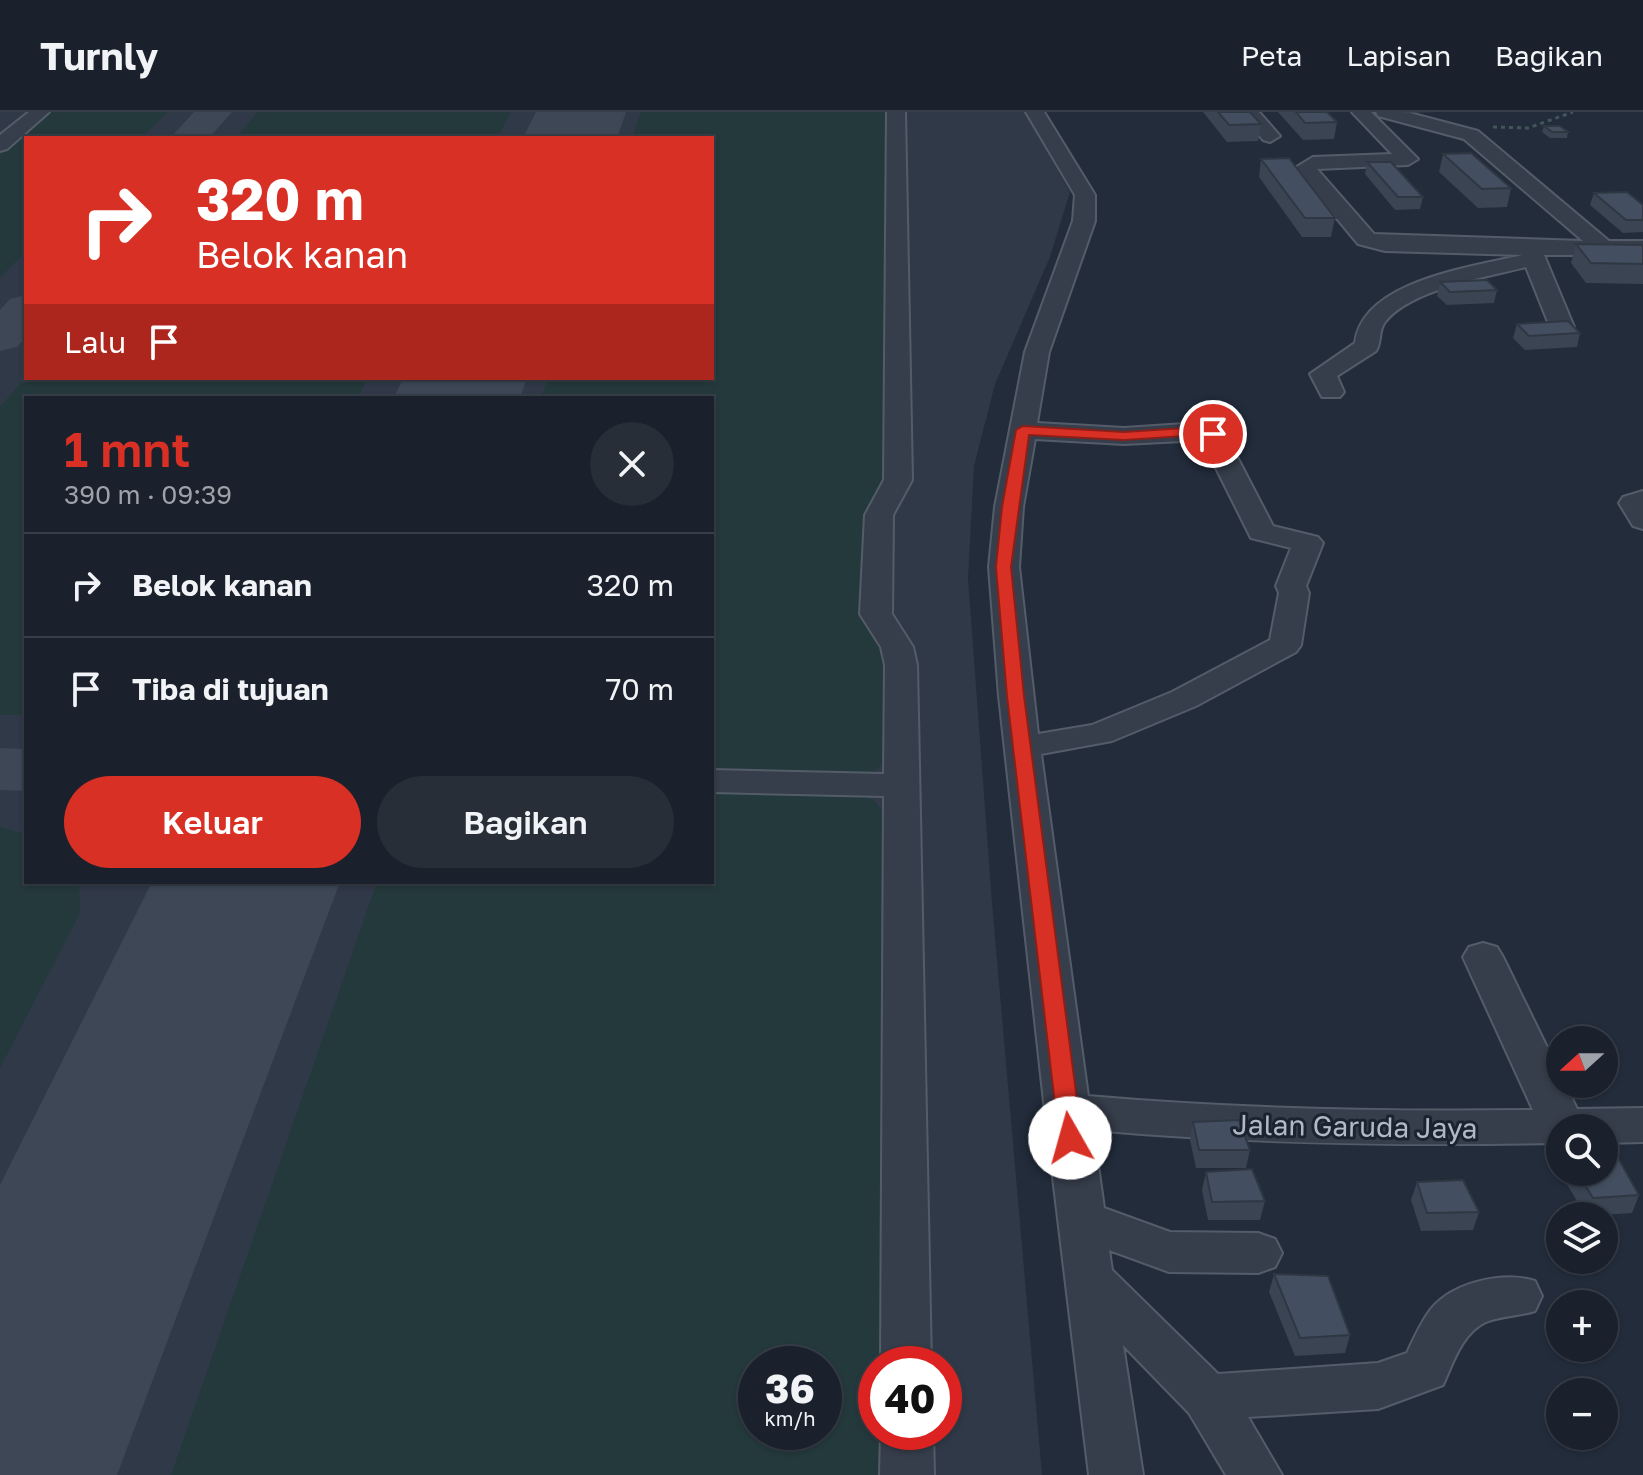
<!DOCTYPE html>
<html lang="id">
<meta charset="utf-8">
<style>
:root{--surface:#1a212c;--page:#272e38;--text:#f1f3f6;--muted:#9fa3a9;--line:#383e48;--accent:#d93025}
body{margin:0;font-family:"Golos Text",sans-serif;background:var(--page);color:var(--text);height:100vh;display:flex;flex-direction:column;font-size:30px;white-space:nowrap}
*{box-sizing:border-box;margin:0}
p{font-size:26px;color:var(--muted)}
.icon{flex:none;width:44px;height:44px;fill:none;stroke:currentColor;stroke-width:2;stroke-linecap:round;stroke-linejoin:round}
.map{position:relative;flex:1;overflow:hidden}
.drawer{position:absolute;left:24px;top:284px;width:690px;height:488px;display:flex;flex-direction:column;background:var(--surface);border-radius:0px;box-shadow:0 2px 6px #0004,0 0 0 2px var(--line)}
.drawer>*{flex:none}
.banner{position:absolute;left:24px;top:24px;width:690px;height:244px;border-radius:0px;box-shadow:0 2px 6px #0004,0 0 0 2px var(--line);background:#d93025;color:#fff;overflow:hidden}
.needle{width:52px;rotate:249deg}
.tools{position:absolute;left:1546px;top:914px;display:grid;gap:16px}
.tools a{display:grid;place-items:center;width:72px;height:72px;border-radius:50%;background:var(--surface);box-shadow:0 2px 6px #0004,0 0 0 2px var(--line);font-size:40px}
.speed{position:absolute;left:738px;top:1234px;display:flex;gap:16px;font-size:40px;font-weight:700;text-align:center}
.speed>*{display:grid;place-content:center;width:104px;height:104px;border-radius:50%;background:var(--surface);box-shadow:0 2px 6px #0004,0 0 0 2px var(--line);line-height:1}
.speed small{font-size:20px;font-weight:400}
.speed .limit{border:12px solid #d22;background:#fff;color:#111}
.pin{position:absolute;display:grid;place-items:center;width:68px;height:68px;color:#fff;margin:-34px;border:4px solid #fff;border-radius:50%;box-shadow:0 2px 8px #0007}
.me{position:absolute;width:88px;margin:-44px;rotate:353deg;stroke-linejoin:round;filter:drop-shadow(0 0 6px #0008)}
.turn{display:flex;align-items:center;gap:28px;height:168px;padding:0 40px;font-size:36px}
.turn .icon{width:104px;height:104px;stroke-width:2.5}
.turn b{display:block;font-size:56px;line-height:68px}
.then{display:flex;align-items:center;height:76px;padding:0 40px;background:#0003;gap:16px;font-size:30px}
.round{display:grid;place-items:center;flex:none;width:84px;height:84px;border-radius:42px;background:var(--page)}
.headline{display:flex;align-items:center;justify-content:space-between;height:136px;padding:0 40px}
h1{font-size:48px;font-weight:600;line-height:60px;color:var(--accent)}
.cta{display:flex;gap:16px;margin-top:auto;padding:16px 40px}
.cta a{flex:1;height:92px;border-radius:48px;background:var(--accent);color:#fff;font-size:32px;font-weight:600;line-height:92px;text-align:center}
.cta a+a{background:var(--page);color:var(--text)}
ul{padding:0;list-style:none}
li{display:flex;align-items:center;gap:24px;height:104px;padding:0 40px;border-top:2px solid var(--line)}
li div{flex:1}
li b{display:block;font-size:30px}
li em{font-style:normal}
header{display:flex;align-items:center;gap:48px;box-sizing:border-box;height:112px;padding:0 40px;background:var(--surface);border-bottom:2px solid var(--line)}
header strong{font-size:38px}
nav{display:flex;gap:44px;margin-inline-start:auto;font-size:28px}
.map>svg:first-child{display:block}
.airport{fill:#303948;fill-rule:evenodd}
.green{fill:#24393c;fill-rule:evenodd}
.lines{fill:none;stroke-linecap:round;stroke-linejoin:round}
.taxiway{fill:#3d4756;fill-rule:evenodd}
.runway{fill:#3d4756;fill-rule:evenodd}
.minor-casing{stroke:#545c69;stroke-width:4}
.path{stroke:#425659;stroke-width:3;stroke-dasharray:4 4;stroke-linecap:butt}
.minor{fill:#363e4b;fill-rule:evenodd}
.wall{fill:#3a4453}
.building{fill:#434f60;stroke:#2f3743;stroke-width:2}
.route{fill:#d93025;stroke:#8d1f18;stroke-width:2}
.labels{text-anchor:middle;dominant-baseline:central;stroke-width:6;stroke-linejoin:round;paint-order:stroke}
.near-street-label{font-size:28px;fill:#b1b9c7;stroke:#1b2330}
</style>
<header>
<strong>Turnly</strong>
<nav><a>Peta</a><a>Lapisan</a><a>Bagikan</a></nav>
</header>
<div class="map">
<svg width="1643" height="1363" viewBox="0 0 1643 1363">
<rect width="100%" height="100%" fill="#222c3b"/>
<path class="airport" d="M0,0H1025L1070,80L1050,145L995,272L974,354L968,466L992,791L1042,1363H0ZM26,26H712V266H26ZM26,286H712V770H26ZM756,1252H824V1320H756ZM876,1252H944V1320H876Z"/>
<path class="green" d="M46,0H168L141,26H26V140L0,165V39Z
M258,0H511L497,26H236Z
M641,0H887V371L865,401L864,506L892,540L889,645L873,661L845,666L712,664V286H541L548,266H712V26H632Z
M26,265V266H368L357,286H26V603H0V295Z
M712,677L849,680L874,688L887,705L885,1252H876V1320H884V1363H171L377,770H712ZM756,1252H824V1320H756Z
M0,715L26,722V770H79L80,801L0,956Z"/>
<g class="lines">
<path class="taxiway" d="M194,0H232L209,26H170Z
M26,183V225L17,235L0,239V198L10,187Z
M0,636L26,637V679L0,678Z
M201,770H275L277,786L266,804L239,811L212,804L201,786Z"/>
<path class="runway" d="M536,0H626L617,26H523Z
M403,266H527L520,286H394Z
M152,770H340L117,1363H0V1073Z"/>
<defs>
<path id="minor" d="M29,0H49L7,37L0,39V23Z
M887,0H905L912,368L893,403L892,502L913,535L917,553L931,1252H881L884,684L712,680V658L884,662L885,553L881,535L860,502L865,403L884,368Z
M1026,0H1044L1095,83V109L1049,240L1037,311L1124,316L1200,311L1222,316L1273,414L1318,425L1323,431L1306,474L1309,481L1301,533L1296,540L1196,594L1112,629L1041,642L1088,984C1237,997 1384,1000 1533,998L1463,845L1469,835L1483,831L1497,835L1503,845L1560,962V972H1565L1577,997L1643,996V1030L1604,1031V1016H1560V1031C1403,1034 1249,1032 1093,1018L1104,1096L1170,1120L1258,1121L1275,1127L1282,1141L1275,1155L1258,1161L1169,1160L1109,1138L1112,1158L1218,1262L1378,1251L1407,1241C1414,1226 1421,1210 1431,1197C1453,1170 1504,1159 1535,1169L1542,1184L1535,1199C1519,1204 1501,1204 1486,1210C1462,1221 1453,1251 1443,1273L1378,1297L1248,1305L1282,1363H1226L1189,1301L1123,1233L1143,1363H1089L1045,999L999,584L989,455L995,395L1025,240L1073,109L1075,83ZM1035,327L1124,332L1202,328L1251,426L1291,436L1276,474L1279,481L1270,528L1172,580L1092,613L1038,622L1019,455L1023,395Z
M1240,0H1259L1280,24L1270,30L1263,28Z
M1352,0H1371L1418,47L1408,53L1317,57L1374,122L1583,129L1464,27L1378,4L1376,0H1406L1478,19L1609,129H1643V143H1544L1574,215L1562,222L1550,215L1526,155C1487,165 1411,177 1385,210C1378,219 1382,230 1376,239L1337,264L1344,280L1340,285H1322L1310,262L1355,231C1362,169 1472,155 1522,143L1385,139L1358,132L1295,56L1313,45L1392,42Z
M1643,379V417L1633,414L1619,391L1623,385Z
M881,1320H933L934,1363H880Z"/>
</defs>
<use href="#minor" class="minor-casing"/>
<path class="path" d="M1493,15L1528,16L1573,0"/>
<use href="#minor" class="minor"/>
</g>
<path class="wall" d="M1203,0H1250L1261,12L1258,29L1227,30Z
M1278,0H1327L1337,10L1334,27L1303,28Z
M1403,0H1435L1404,1Z
M1544,14L1568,20L1567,26H1550L1542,20Z
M1443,42L1511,76L1507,95L1478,96L1439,60Z
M1261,47L1335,106L1331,125H1302L1259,65Z
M1367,50L1423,85L1420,97L1395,98L1365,62Z
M1594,81L1643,93V120L1623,121L1590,93Z
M1576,132L1643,133V172L1586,171L1571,151Z
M1440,170L1497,178L1494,191L1447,193L1437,184Z
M1517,212L1580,221L1577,235L1525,238L1513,226Z
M1193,1010L1250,1038L1246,1056H1196L1190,1028Z
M1560,1031V1060H1604L1639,1083L1632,1101L1586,1104L1553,1049Z
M1206,1060L1265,1089L1260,1108H1208L1202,1078Z
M1417,1070L1479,1100L1473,1118L1421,1119L1411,1088Z
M1274,1162L1350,1223L1345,1241L1295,1244L1269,1180Z"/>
<path class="building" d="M1218,0H1250L1261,12L1229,13Z
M1296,0H1327L1337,10L1305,11Z
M1544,14H1560L1568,20H1552Z
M1471,41L1511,76L1482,77L1443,42Z
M1289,46L1335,106H1305L1261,47Z
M1367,50H1391L1423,85H1398Z
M1627,80L1643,93V108H1626L1594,81Z
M1576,132L1643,133V152L1591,151Z
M1487,168L1497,178L1450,180L1440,170Z
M1568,209L1580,221L1529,224L1517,212Z
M1239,1008L1250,1038H1199L1193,1010Z
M1604,1032H1610L1639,1083L1593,1086L1577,1060H1604Z
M1252,1057L1265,1089L1212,1090L1206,1060Z
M1463,1068L1479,1100L1427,1101L1417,1070Z
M1274,1162L1328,1164L1350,1223L1300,1226Z"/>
<path class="route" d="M1023,314L1124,320L1200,315L1219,322L1213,326L1200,323L1124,328L1029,323L1011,455L1024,584L1082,1026L1078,1033H1062L1059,1026L1007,584L996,455L1002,395L1016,318Z"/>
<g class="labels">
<g class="near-street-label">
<text transform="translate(1355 1014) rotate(1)">Jalan Garuda Jaya</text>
</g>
</g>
</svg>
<div class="tools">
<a><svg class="needle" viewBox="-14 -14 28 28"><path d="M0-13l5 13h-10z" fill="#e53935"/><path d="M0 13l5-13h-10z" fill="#9fa3a9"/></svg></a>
<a><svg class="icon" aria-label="search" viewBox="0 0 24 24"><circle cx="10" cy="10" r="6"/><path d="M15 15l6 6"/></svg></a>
<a><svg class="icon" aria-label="layers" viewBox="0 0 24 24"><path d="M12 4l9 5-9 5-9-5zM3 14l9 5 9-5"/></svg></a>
<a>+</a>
<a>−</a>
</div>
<div class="speed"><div>36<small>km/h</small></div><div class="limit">40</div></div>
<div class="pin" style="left:1213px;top:322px;background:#d93025"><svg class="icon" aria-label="arrive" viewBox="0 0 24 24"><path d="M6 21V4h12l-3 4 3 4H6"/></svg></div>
<svg class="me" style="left:1070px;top:1026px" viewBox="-20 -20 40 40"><circle r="19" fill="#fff"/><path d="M0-13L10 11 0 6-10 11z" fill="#d93025"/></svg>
<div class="banner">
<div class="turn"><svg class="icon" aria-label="right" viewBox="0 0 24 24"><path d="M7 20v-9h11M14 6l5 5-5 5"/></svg><div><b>320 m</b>Belok kanan</div></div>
<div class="then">Lalu<svg class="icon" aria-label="arrive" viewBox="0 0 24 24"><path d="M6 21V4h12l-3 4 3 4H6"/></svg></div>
</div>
<section class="drawer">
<div class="headline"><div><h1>1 mnt</h1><p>390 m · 09:39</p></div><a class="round"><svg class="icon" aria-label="close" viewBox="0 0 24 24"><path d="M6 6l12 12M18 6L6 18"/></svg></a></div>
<ul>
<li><svg class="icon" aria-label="right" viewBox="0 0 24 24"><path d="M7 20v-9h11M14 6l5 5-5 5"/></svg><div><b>Belok kanan</b></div><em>320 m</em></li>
<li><svg class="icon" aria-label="arrive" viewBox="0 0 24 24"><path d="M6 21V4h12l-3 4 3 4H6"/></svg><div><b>Tiba di tujuan</b></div><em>70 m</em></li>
</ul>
<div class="cta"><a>Keluar</a><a>Bagikan</a></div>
</section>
</div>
